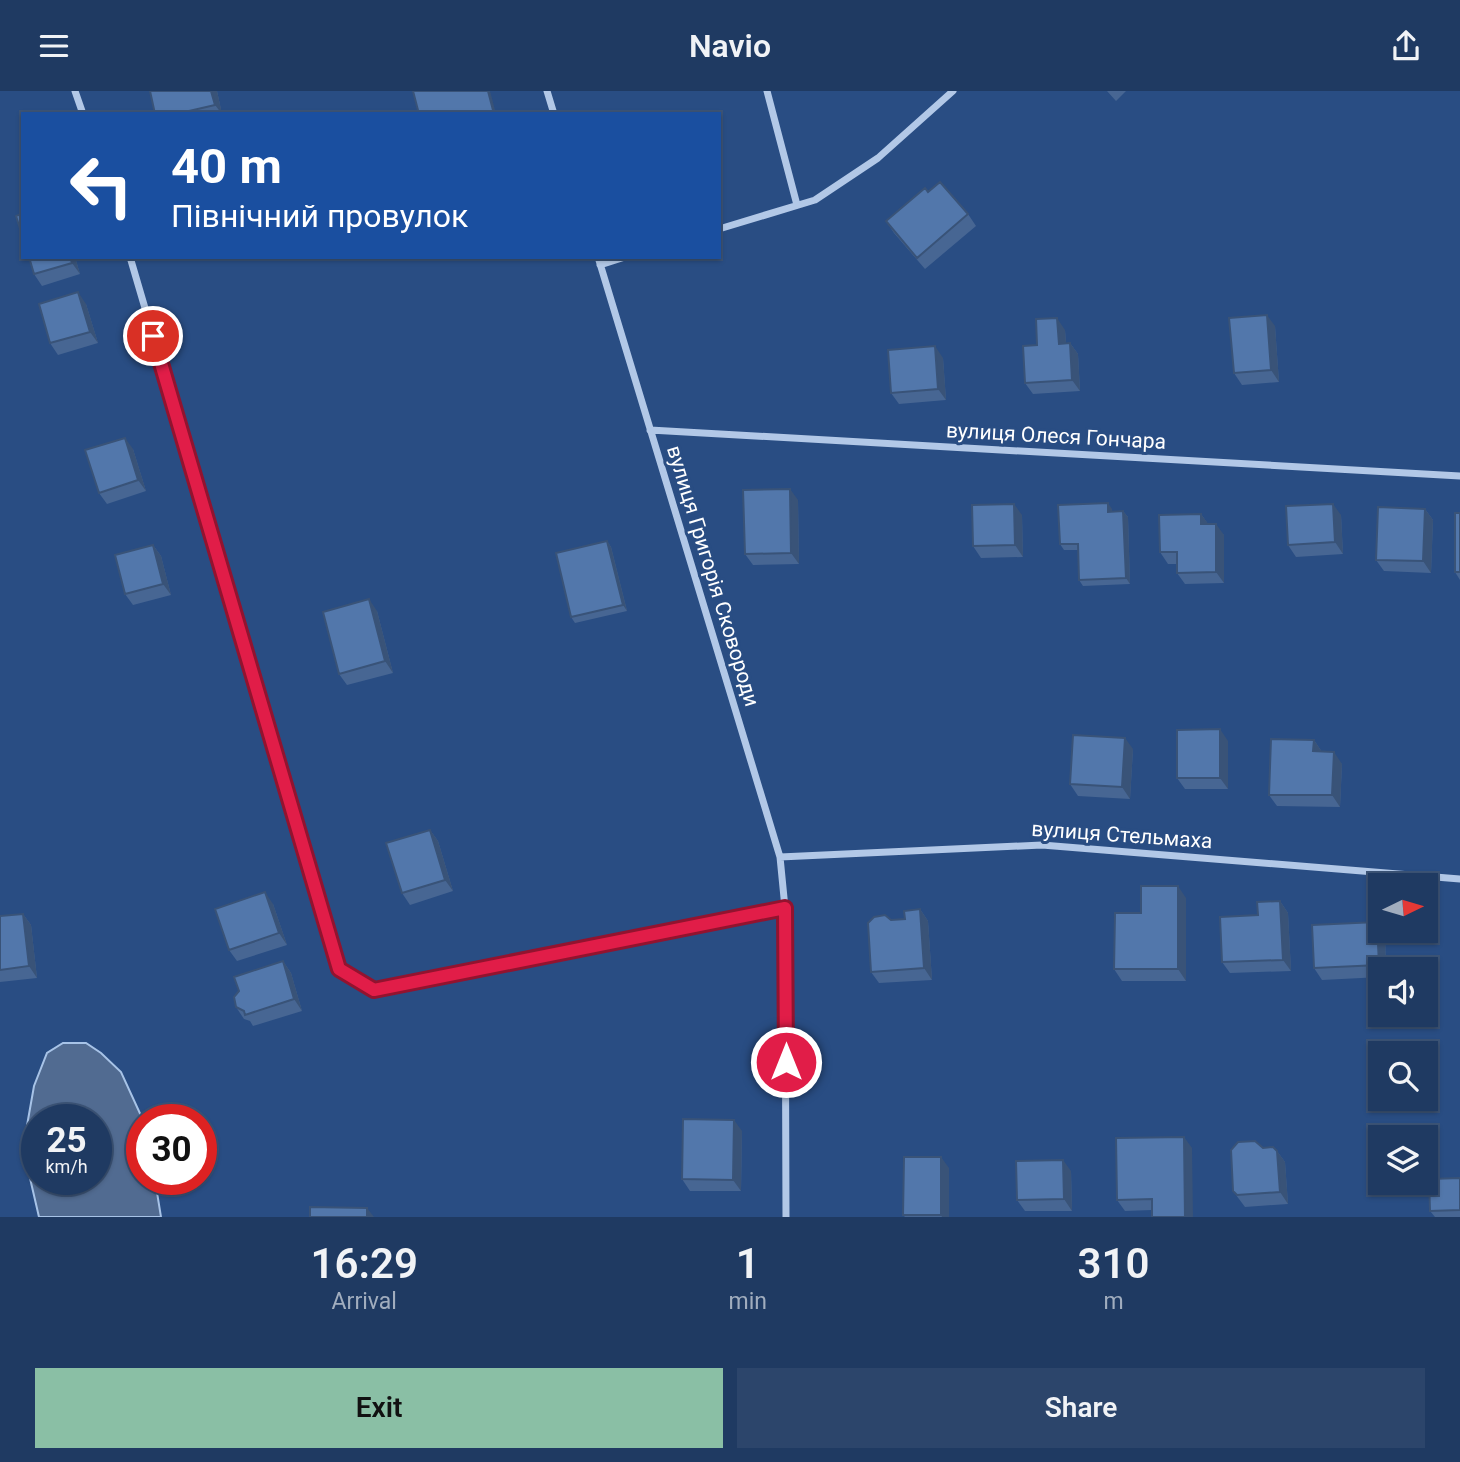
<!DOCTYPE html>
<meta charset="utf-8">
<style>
:root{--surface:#1f3a62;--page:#2c456b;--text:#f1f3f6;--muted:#a1adbe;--line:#3c5477;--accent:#8abfa5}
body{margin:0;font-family:Roboto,sans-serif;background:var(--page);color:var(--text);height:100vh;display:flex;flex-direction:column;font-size:26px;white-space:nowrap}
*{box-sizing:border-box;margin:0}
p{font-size:23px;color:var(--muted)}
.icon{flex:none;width:38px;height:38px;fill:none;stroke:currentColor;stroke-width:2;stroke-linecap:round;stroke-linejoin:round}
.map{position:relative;height:1126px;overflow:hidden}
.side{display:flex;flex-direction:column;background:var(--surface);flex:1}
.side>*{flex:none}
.hud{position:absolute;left:21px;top:21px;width:700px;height:147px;border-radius:0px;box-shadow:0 2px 5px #0004,0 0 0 2px var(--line);background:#1a4fa0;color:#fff;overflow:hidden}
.needle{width:46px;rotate:85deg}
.fabs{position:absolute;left:1368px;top:782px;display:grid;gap:14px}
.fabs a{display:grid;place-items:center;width:70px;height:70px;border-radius:0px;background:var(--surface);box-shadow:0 2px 5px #0004,0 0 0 2px var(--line);font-size:35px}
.speed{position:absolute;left:21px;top:1013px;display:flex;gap:14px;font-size:35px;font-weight:700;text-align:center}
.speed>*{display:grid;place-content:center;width:91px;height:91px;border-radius:50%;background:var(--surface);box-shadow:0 2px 5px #0004,0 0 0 2px var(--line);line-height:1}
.speed small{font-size:18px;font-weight:400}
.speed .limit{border:10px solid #d22;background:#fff;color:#111}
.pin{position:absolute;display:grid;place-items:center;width:60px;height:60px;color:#fff;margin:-30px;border:4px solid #fff;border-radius:50%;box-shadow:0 2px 7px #0007}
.me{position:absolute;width:77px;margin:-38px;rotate:0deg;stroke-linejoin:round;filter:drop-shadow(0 0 5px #0008)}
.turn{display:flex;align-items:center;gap:24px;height:147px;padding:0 35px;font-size:32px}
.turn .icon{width:91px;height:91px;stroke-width:2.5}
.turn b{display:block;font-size:49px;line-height:60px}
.eta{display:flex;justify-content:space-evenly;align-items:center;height:119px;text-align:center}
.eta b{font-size:42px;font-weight:600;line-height:49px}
.button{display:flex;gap:14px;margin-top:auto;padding:14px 35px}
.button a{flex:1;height:80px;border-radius:0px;background:var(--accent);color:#111;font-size:28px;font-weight:600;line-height:80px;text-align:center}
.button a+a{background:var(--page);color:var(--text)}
header{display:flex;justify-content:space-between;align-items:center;height:91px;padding:0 35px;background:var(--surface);font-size:32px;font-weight:600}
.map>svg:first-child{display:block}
.water{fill:#516b91;stroke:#a7c3e7;stroke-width:2;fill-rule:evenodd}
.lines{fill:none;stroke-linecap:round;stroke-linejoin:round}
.minor{stroke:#b2c8e7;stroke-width:7}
.wall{fill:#476693}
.shaded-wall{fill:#395378}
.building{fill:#5277ab;stroke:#395378;stroke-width:2}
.route-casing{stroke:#92132f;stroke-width:18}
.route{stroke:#e11d48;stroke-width:12}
.labels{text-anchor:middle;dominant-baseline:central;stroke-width:6;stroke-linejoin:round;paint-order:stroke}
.street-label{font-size:21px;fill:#fff;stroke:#294d83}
</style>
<header><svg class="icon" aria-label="menu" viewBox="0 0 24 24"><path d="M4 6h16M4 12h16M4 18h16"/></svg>Navio<svg class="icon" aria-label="share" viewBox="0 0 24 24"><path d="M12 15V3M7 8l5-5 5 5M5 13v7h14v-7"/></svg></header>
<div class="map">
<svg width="1460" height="1126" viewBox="0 0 1460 1126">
<rect width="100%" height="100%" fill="#294d83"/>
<path class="water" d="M63,952H86L101,962L121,981L143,1029L142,1088L155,1089L161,1126H39L23,1057L34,995L47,962ZM37,1029H96V1088H37Z"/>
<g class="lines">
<path class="minor" d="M75,0L83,23
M547,0L554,23
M767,0L797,114
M719,138L815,109L878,67L953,0
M130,166L339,878L374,899L785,817
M598,166L780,766L785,817L786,1126
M600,174L625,166
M650,339L1460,385
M780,766L1042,754L1460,788"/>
</g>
<path class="wall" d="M217,0L222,23H155Z
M1107,0H1126L1116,10Z
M928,101L968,123L976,135L925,178L894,142L886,130Z
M75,166L80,183L42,195L34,183Z
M86,213L98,252L58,264L50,252Z
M1275,235L1279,291L1242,294L1234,282Z
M1065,239L1066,252H1070L1078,263L1080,300L1033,303L1025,292L1037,254Z
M943,267L946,309L899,313L891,302Z
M133,358L146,400L107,413L99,402Z
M798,409L799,473L753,474L745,463Z
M1112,418V421L1123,420L1128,426L1130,493L1083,495L1079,489L1078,459H1064L1060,453Z
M1425,418L1433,429L1431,482L1384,480L1376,469Z
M1460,422V489L1455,481Z
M1201,423L1208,433L1224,444V492L1185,493L1177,482V473H1168L1160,461Z
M1022,424L1023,466L981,467L973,455Z
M1341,424L1343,463L1296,466L1288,454Z
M607,450L611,456L627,520L575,532L571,526Z
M153,454L161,465L171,504L133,514L125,503Z
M377,520L393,582L347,594L339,583Z
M1314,649L1322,661L1342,673L1340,716L1277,715L1269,704Z
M1228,650V698H1185L1177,687Z
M1133,658L1130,708L1078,705L1070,693Z
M430,739L438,750L453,800L410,814L402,802Z
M1186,807V890H1122L1114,878L1141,822Z
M1280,810L1288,822L1291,880L1230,882L1222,871L1258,824Z
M273,813L287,854L237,870L229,859Z
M920,818L928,830L932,889L879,892L871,881L891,829L905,828Z
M23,823L31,834L37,887L0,891V825Z
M1385,843L1386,878H1381V886L1322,889L1314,877Z
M283,870L291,882L302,920L253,935L250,930L244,928L236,916Z
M742,1040L741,1100H690L682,1088Z
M1192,1057L1152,1119L1125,1120L1117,1109Z
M1263,1057L1277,1060L1285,1071L1288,1113L1245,1116L1233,1100Z
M949,1077V1126H905L903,1124Z
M1071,1080L1072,1120H1025L1017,1109Z
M1460,1087V1126H1435L1430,1120Z"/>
<path class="shaded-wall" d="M211,0H217L222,23L215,14Z
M488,0H490L496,23H494Z
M70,166H75L80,183L72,172Z
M78,201L86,213L98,252L90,241Z
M1267,224L1275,235L1279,291L1271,279Z
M1057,227L1065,239L1067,264L1059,253Z
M1070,252L1078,263L1080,300L1072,289Z
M935,255L943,267L946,309L938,298Z
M125,347L133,358L146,400L138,389Z
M790,398L798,409L799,473L791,462Z
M1108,412L1112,418V427L1108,421Z
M1014,413L1022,424L1023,466L1015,454Z
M1333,413L1341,424L1343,463L1335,451Z
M1425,418L1433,429L1431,482L1423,470Z
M1123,420L1128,426L1130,493L1126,487Z
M1201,423L1209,434L1201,433Z
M1216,433L1224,444V492L1216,481Z
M607,450L611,456L627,520L623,514Z
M153,454L161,465L171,504L163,493Z
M369,508L377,520L393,582L385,570Z
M1220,638L1228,650V698L1220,687Z
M1125,647L1133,658L1130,708L1122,696Z
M1314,649L1322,661L1313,660Z
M1334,661L1342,673L1340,716L1332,704Z
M430,739L438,750L453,800L445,789Z
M1178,795L1186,807V890L1178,878Z
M265,801L273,813L287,854L279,842Z
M1280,810L1288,822L1291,880L1283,869Z
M920,818L928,830L932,889L924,877Z
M23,823L31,834L37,887L29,875Z
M1377,831L1381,837V840H1383L1385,843L1386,878H1381L1379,874Z
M283,870L291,882L302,920L294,908Z
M734,1029L742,1040L741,1100L733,1089Z
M1184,1046L1192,1057L1193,1126H1185Z
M1277,1060L1285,1071L1288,1113L1280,1101Z
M941,1066L949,1077V1126H942L941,1124Z
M1063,1069L1071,1080L1072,1120L1064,1108Z
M367,1117L374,1126H367Z"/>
<path class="building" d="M150,0H211L215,14L176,23H155Z
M413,0H488L494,23H419Z
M940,91L968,123L917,167L886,130L925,97L928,101Z
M23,122V147L16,125Z
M29,166H70L72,172L34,183Z
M78,201L90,241L50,252L39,213Z
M1267,224L1271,279L1234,282L1229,227Z
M1057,227L1059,253L1070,252L1072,289L1025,292L1023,255L1037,254L1036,228Z
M935,255L938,298L891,302L888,259Z
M125,347L138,389L99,402L85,359Z
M790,398L791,462L745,463L743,399Z
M1108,412V421L1123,420L1126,487L1079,489L1078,453H1060L1058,414Z
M1014,413L1015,454L973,455L972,414Z
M1333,413L1335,451L1288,454L1286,415Z
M1378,416L1425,418L1423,470L1376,469Z
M1455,422H1460V481H1455Z
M1201,423V433H1216V481L1177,482V461H1160L1159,424Z
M607,450L623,514L571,526L556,462Z
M153,454L163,493L125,503L115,464Z
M369,508L385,570L339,583L323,521Z
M1220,638V687H1177V639Z
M1073,644L1125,647L1122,696L1070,693Z
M1271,648L1314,649L1313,660L1334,661L1332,704H1269Z
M430,739L445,789L402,802L386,752Z
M1141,795H1178V878H1114L1115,822H1141Z
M265,801L279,842L229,859L215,818Z
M1280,810L1283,869L1222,871L1220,826L1258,824L1257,811Z
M920,818L924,877L871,881L868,832L874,826L885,824L891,829L905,828L904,820Z
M23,823L29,875L0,879V825Z
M1377,831L1379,874L1314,877L1312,834Z
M283,870L294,908L245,924L244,920L236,916L234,906L239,900L234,886Z
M683,1028L734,1029L733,1089L682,1088Z
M1184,1046L1185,1126H1152V1108L1117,1109L1116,1047Z
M1255,1050L1263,1057L1273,1056L1277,1060L1280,1101L1237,1104L1233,1100L1231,1059L1238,1051Z
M904,1066H941V1124H903Z
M1063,1069L1064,1108L1017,1109L1016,1070Z
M1460,1087V1119L1430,1120L1429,1088Z
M310,1116L367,1117V1126H310Z"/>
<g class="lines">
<defs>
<path id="route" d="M153,245L339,878L374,899L785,817L786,971"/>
</defs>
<use href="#route" class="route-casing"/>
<use href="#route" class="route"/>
</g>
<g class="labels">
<g class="street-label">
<text transform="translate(1056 345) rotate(3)">вулиця Олеся Гончара</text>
<text transform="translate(713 485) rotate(73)">вулиця Григорія Сковороди</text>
<text transform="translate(1122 744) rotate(4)">вулиця Стельмаха</text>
</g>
</g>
</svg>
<div class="fabs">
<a><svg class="needle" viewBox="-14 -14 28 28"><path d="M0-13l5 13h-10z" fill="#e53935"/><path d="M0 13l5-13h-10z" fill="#a1adbe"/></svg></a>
<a><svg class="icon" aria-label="sound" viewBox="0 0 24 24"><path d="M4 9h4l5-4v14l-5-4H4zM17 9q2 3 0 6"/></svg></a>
<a><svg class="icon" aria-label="search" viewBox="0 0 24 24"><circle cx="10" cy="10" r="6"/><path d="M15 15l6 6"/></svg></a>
<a><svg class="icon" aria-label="layers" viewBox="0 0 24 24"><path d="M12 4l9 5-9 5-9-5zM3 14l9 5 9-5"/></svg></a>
</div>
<div class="speed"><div>25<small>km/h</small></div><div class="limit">30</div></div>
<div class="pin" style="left:153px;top:245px;background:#d93025"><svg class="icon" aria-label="arrive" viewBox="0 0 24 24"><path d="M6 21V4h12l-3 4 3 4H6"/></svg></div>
<svg class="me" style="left:786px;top:971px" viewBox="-20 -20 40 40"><circle r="17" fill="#e11d48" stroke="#fff" stroke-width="3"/><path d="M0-11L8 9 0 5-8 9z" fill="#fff"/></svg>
<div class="hud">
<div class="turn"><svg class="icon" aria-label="left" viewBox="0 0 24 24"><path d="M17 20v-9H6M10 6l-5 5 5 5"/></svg><div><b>40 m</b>Північний провулок</div></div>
</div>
</div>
<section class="side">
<div class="eta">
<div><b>16:29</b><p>Arrival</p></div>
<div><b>1</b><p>min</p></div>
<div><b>310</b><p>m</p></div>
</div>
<div class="button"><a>Exit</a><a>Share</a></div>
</section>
